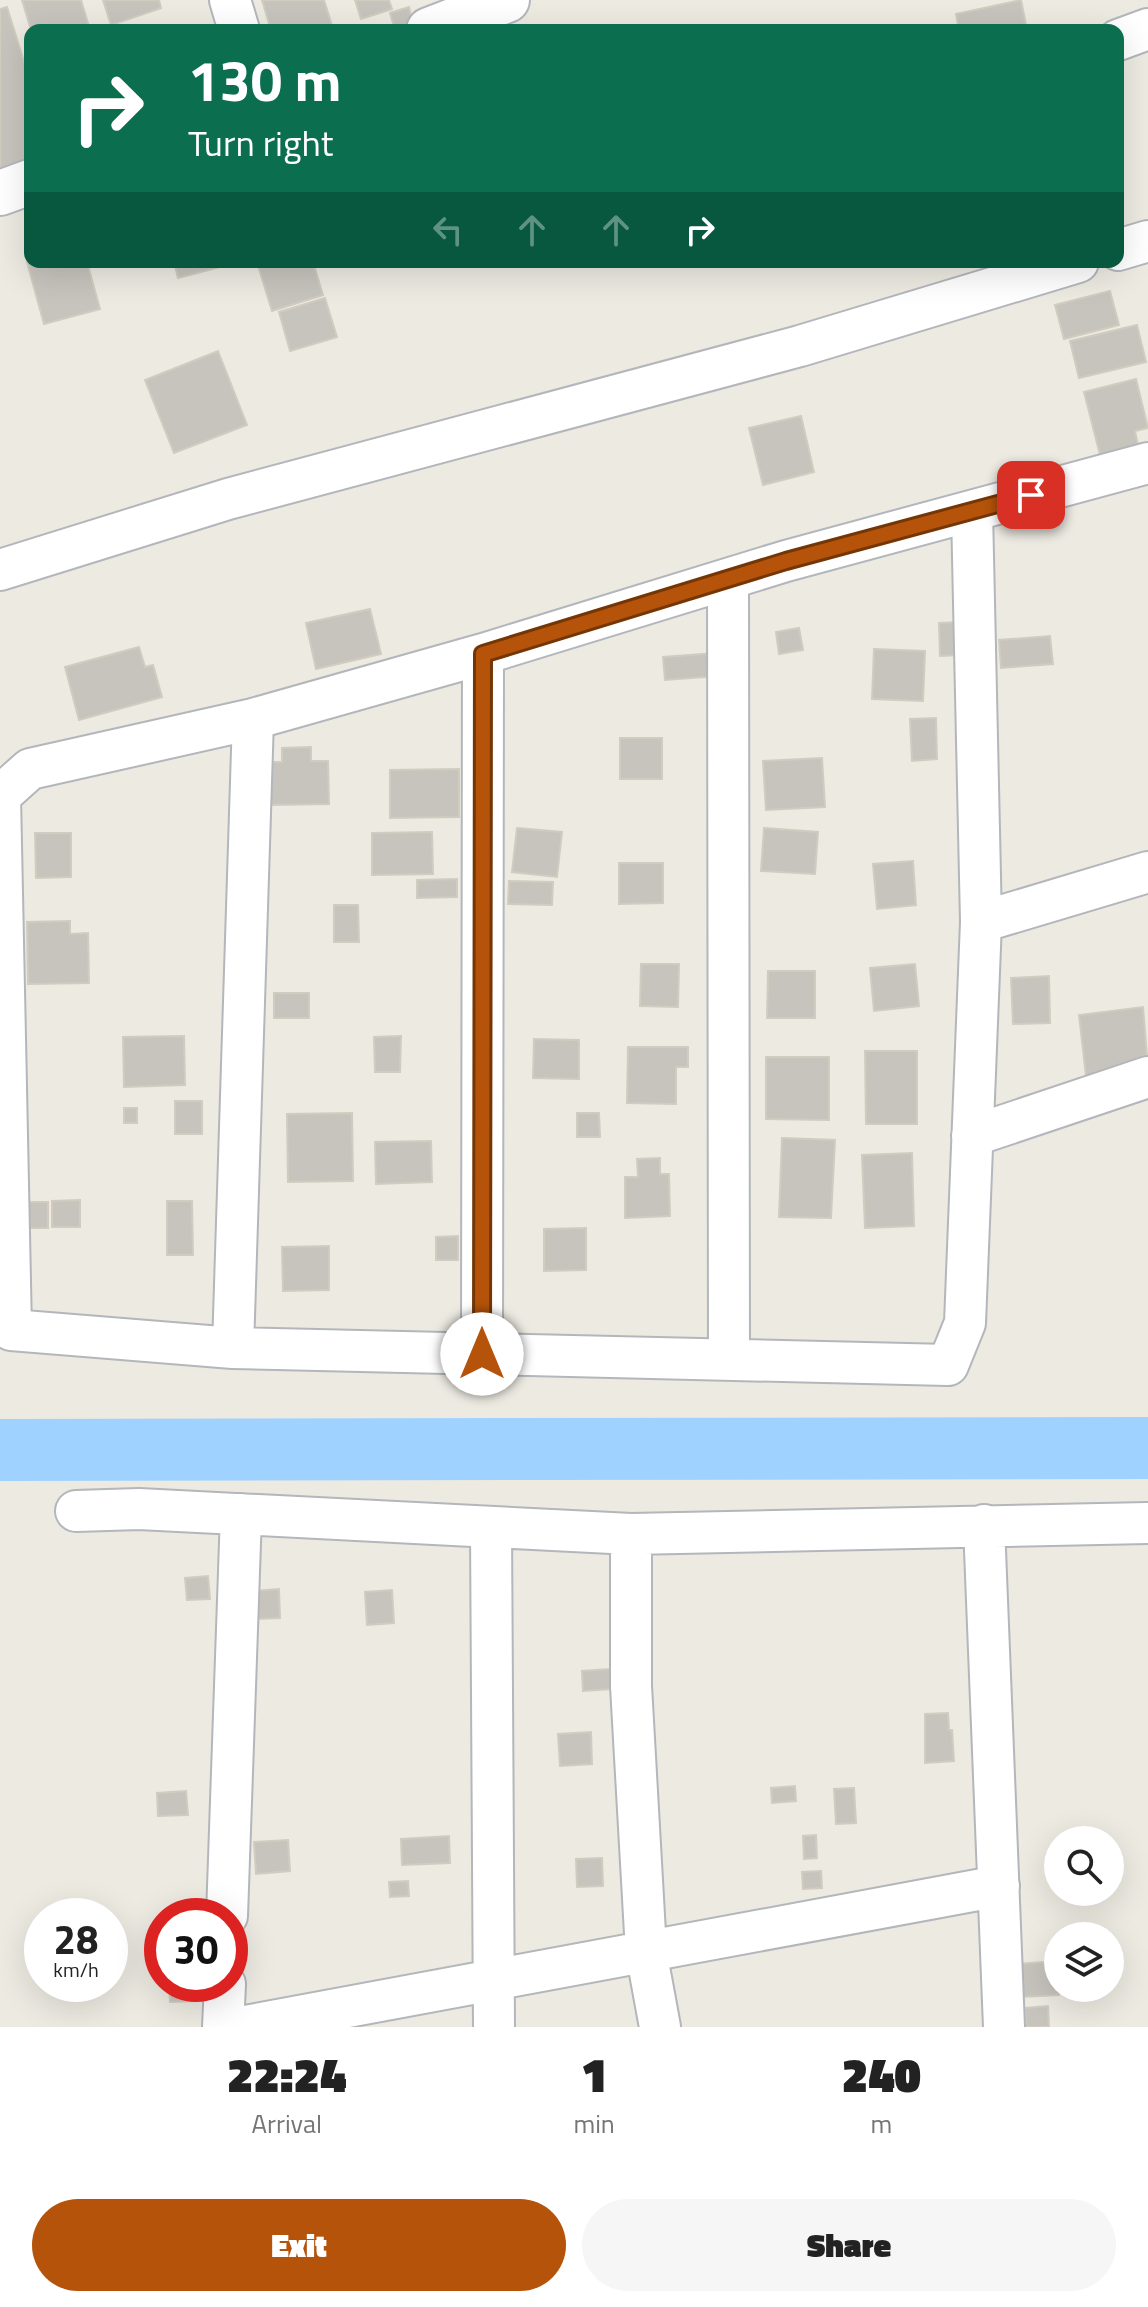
<!DOCTYPE html>
<style>
:root{--surface:#fff;--page:#f6f6f6;--text:#222;--muted:#767676;--accent:#b45309}
body{margin:0;font-family:"Titillium Web",sans-serif;background:var(--page);color:var(--text);height:100vh;display:flex;flex-direction:column;font-size:30px;white-space:nowrap}
*{box-sizing:border-box;margin:0}
p{font-size:26px;color:var(--muted)}
.icon{flex:none;width:44px;height:44px;fill:none;stroke:currentColor;stroke-width:2;stroke-linecap:round;stroke-linejoin:round}
.map{position:relative;height:2027px;overflow:hidden}
.side{display:flex;flex-direction:column;background:var(--surface);flex:1}
.side>*{flex:none}
.top-card{position:absolute;left:24px;top:24px;width:1100px;height:244px;border-radius:16px;box-shadow:0 8px 32px #0002;background:#0b6e4f;color:#fff;overflow:hidden}
.fabs{position:absolute;left:1044px;top:1826px;display:grid;gap:16px}
.fabs a{display:grid;place-items:center;width:80px;height:80px;border-radius:50%;background:var(--surface);box-shadow:0 8px 32px #0002;font-size:40px}
.speed{position:absolute;left:24px;top:1898px;display:flex;gap:16px;font-size:40px;font-weight:700;text-align:center}
.speed>*{display:grid;place-content:center;width:104px;height:104px;border-radius:50%;background:var(--surface);box-shadow:0 8px 32px #0002;line-height:1}
.speed small{font-size:20px;font-weight:400}
.speed .limit{border:12px solid #d22;background:#fff;color:#111}
.pin{position:absolute;display:grid;place-items:center;width:68px;height:68px;color:#fff;margin:-34px;border-radius:16px;box-shadow:0 4px 12px #0006}
.me{position:absolute;width:88px;margin:-44px;rotate:0deg;stroke-linejoin:round;filter:drop-shadow(0 0 6px #0008)}
.turn{display:flex;align-items:center;gap:28px;height:168px;padding:0 32px;font-size:36px}
.turn .icon{width:104px;height:104px;stroke-width:2.5}
.turn b{display:block;font-size:56px;line-height:68px}
.lanes{display:flex;align-items:center;height:76px;padding:0 32px;background:#0003;justify-content:center;gap:40px;direction:ltr}
.lanes .off{opacity:.35}
.eta{display:flex;justify-content:space-evenly;align-items:center;height:136px;text-align:center}
.eta b{font-size:48px;font-weight:800;line-height:56px}
.action{display:flex;gap:16px;margin-top:auto;padding:16px 32px}
.action a{flex:1;height:92px;border-radius:48px;background:var(--accent);color:#fff;font-size:32px;font-weight:800;line-height:92px;text-align:center}
.action a+a{background:var(--page);color:var(--text)}
.map>svg:first-child{display:block}
.lines{fill:none;stroke-linecap:round;stroke-linejoin:round}
.river{stroke:#9fd2fe;stroke-width:62}
.building{fill:#c7c4be;stroke:#d1ccbf;stroke-width:2}
.minor-casing{stroke:#b3b7bb;stroke-width:44}
.tertiary-casing{stroke:#b3b7bb;stroke-width:48}
.minor{stroke:#fff;stroke-width:40}
.tertiary{stroke:#fff;stroke-width:44}
.route-casing{stroke:#753606;stroke-width:20}
.route{stroke:#b45309;stroke-width:14}
</style>
<div class="map">
<svg width="1148" height="2027" viewBox="0 0 1148 2027">
<rect width="100%" height="100%" fill="#eceae1"/>
<g class="lines">
<path class="river" d="M0,1450L1148,1448"/>
</g>
<path class="building" d="M22,0H81L90,30H31Z
M103,0H159L161,8L111,25Z
M262,0H324L333,29L271,30Z
M355,0H389L392,9L361,19Z
M1021,0L1027,30H959L956,14Z
M7,7L30,81V167L0,171V9Z
M409,7L413,24L395,30L390,13Z
M27,262H87L100,309L44,324Z
M174,262H239L178,278Z
M257,262H313L323,295L272,311Z
M1110,291L1119,325L1064,339L1055,305Z
M325,298L337,337L290,351L279,312Z
M1137,325L1146,362L1079,378L1070,341Z
M218,351L247,425L174,453L145,380Z
M1136,379L1148,428L1135,431L1138,445L1100,455L1084,392Z
M801,416L814,472L763,485L749,428Z
M370,609L381,654L316,669L306,623Z
M960,622L961,655L940,656L939,623Z
M799,628L803,650L779,654L776,632Z
M1050,636L1053,664L1001,668L999,640Z
M139,647L145,667L153,665L162,697L79,720L65,667Z
M874,649L925,651L923,701L872,699Z
M716,653L718,676L665,680L663,657Z
M936,718L937,759L912,761L910,719Z
M620,738H662V779H620Z
M311,747V761H328L329,804L270,805L269,762H282V748Z
M822,758L825,807L766,810L763,761Z
M459,769V817L390,818V770Z
M517,828L562,832L557,877L512,872Z
M764,828L818,832L815,874L761,871Z
M432,832L433,874L372,875V833Z
M35,833H71V877L36,878Z
M913,861L916,905L877,909L873,864Z
M619,863H663V903L619,904Z
M457,879V897L417,898V880Z
M509,881L553,882L552,905L508,904Z
M334,905H358L359,942H334Z
M70,921V934L88,933L89,983L28,984L27,922Z
M641,964H679L678,1007L640,1006Z
M915,964L919,1006L874,1011L870,968Z
M768,971H815V1018H767Z
M1049,976L1050,1023L1013,1024L1011,978Z
M274,993H309V1018H274Z
M1143,1007L1148,1069L1086,1076L1079,1015Z
M184,1036L185,1085L124,1087L123,1037Z
M401,1036L400,1072H375L374,1037Z
M534,1039L579,1040V1079L533,1078Z
M628,1047H688V1067H676V1104L627,1103Z
M865,1051H917V1124H866Z
M766,1057H829V1120L766,1119Z
M175,1101H202V1134H175Z
M124,1108H137V1123H124Z
M352,1113L353,1181L288,1182L287,1114Z
M577,1113H599L600,1137H577Z
M782,1138L835,1140L831,1218L779,1217Z
M431,1141L432,1182L376,1184L375,1142Z
M912,1153L914,1226L865,1228L862,1155Z
M660,1158V1174H669L670,1216L625,1218V1177H638L637,1159Z
M80,1200V1227H52V1201Z
M167,1201H192L193,1255H167Z
M22,1202H48V1228H22Z
M586,1228V1270L544,1271V1229Z
M458,1236V1260H436V1237Z
M329,1246V1290L283,1291L282,1247Z
M208,1576L210,1599L187,1600L185,1578Z
M279,1589L280,1618L255,1619L254,1591Z
M392,1590L394,1623L367,1625L365,1592Z
M610,1669L612,1689L583,1691L582,1671Z
M948,1713L949,1730H952L954,1761L925,1763V1714Z
M591,1732L592,1764L560,1766L558,1734Z
M795,1786L796,1801L772,1803L771,1788Z
M854,1788L856,1823L836,1824L834,1789Z
M186,1791L188,1815L158,1816L157,1793Z
M816,1835L817,1858L804,1859L803,1836Z
M449,1836L450,1863L402,1865L401,1839Z
M288,1840L290,1871L256,1874L254,1842Z
M602,1858L603,1886L577,1887L576,1859Z
M821,1871L822,1888L803,1889L802,1872Z
M408,1881L409,1896L390,1897L389,1882Z
M1057,1961L1059,1995L1020,1997L1018,1964Z
M169,1984H195L196,2001L170,2002Z
M1048,2006L1049,2027H1026L1025,2008Z"/>
<g class="lines">
<defs>
<path id="minor" d="M230,0L239,30
M1118,40L1148,29
M1118,250L1148,241
M1148,463L786,561L483,654L253,719L30,769L0,796L11,1330L233,1348L948,1365L965,1323L981,922L1148,872
M972,511L981,922
M0,570L228,499L800,346L1078,262
M728,579L729,1360
M972,1136L1148,1077
M233,1348L253,719
M482,1354L483,654
M76,1511L139,1509L631,1534L1148,1523
M984,1525L1004,2027
M491,1527L494,2027
M631,1534V1686L646,1951L660,2027
M227,1916L241,1514
M223,2027L225,1984
M240,2027L999,1886"/>
<path id="tertiary" d="M429,30L507,0
M0,193L30,182"/>
</defs>
<use href="#minor" class="minor-casing"/>
<use href="#tertiary" class="tertiary-casing"/>
<use href="#minor" class="minor"/>
<use href="#tertiary" class="tertiary"/>
</g>
<g class="lines">
<defs>
<path id="route" d="M482,1354L483,654L786,561L1031,495"/>
</defs>
<use href="#route" class="route-casing"/>
<use href="#route" class="route"/>
</g>
</svg>
<div class="fabs">
<a><svg class="icon" aria-label="search" viewBox="0 0 24 24"><circle cx="10" cy="10" r="6"/><path d="M15 15l6 6"/></svg></a>
<a><svg class="icon" aria-label="layers" viewBox="0 0 24 24"><path d="M12 4l9 5-9 5-9-5zM3 14l9 5 9-5"/></svg></a>
</div>
<div class="speed"><div>28<small>km/h</small></div><div class="limit">30</div></div>
<div class="pin" style="left:1031px;top:495px;background:#d93025"><svg class="icon" aria-label="arrive" viewBox="0 0 24 24"><path d="M6 21V4h12l-3 4 3 4H6"/></svg></div>
<svg class="me" style="left:482px;top:1354px" viewBox="-20 -20 40 40"><circle r="19" fill="#fff"/><path d="M0-13L10 11 0 6-10 11z" fill="#b45309"/></svg>
<div class="top-card">
<div class="turn"><svg class="icon" aria-label="right" viewBox="0 0 24 24"><path d="M7 20v-9h11M14 6l5 5-5 5"/></svg><div><b>130 m</b>Turn right</div></div>
<div class="lanes"><svg class="icon off" aria-label="left" viewBox="0 0 24 24"><path d="M17 20v-9H6M10 6l-5 5 5 5"/></svg><svg class="icon off" aria-label="ahead" viewBox="0 0 24 24"><path d="M12 20V5M6 11l6-6 6 6"/></svg><svg class="icon off" aria-label="ahead" viewBox="0 0 24 24"><path d="M12 20V5M6 11l6-6 6 6"/></svg><svg class="icon" aria-label="right" viewBox="0 0 24 24"><path d="M7 20v-9h11M14 6l5 5-5 5"/></svg></div>
</div>
</div>
<section class="side">
<div class="eta">
<div><b>22:24</b><p>Arrival</p></div>
<div><b>1</b><p>min</p></div>
<div><b>240</b><p>m</p></div>
</div>
<div class="action"><a>Exit</a><a>Share</a></div>
</section>
